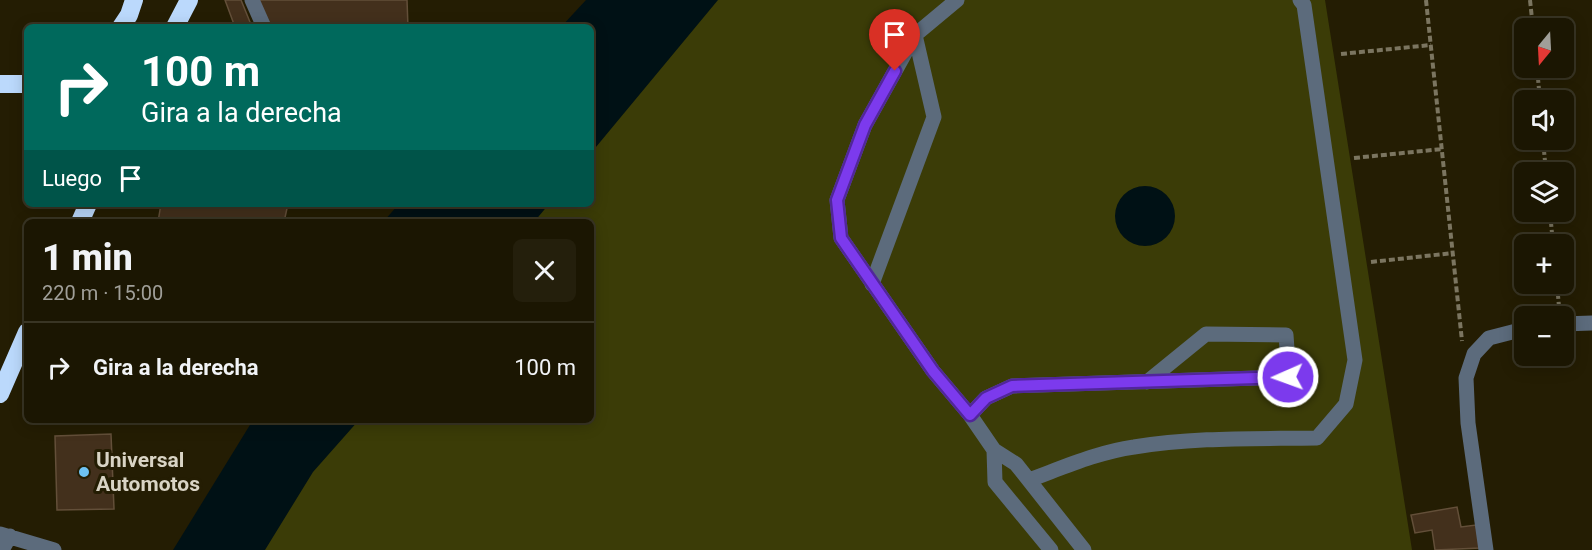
<!DOCTYPE html>
<html lang="es">
<meta charset="utf-8">
<style>
:root{--surface:#1b1602;--page:#241f0c;--text:#f1f3f6;--muted:#a09f99;--line:#393524}
body{margin:0;font-family:Roboto,sans-serif;background:var(--page);color:var(--text);height:100vh;display:flex;flex-direction:column;font-size:22px;white-space:nowrap}
*{box-sizing:border-box;margin:0}
p{font-size:20px;color:var(--muted)}
.icon{flex:none;width:33px;height:33px;fill:none;stroke:currentColor;stroke-width:2;stroke-linecap:round;stroke-linejoin:round}
.map{position:relative;flex:1;overflow:hidden}
.drawer{position:absolute;left:24px;top:219px;width:570px;height:204px;display:flex;flex-direction:column;background:var(--surface);border-radius:9px;box-shadow:0 3px 15px #0003,0 0 0 2px var(--line)}
.drawer>*{flex:none}
.guide{position:absolute;left:24px;top:24px;width:570px;height:183px;border-radius:9px;box-shadow:0 3px 15px #0003,0 0 0 2px var(--line);background:#00695c;color:#fff;overflow:hidden}
.needle{width:39px;rotate:198deg}
.buttons{position:absolute;left:1514px;top:18px;display:grid;gap:12px}
.buttons a{display:grid;place-items:center;width:60px;height:60px;border-radius:9px;background:var(--surface);box-shadow:0 3px 15px #0003,0 0 0 2px var(--line);font-size:30px}
.pin{position:absolute;display:grid;place-items:center;width:51px;height:51px;color:#fff;margin:-62px -26px;border-radius:50% 50% 50% 0;rotate:-45deg;box-shadow:0 0 6px #0007}
.pin .icon{rotate:45deg}
.me{position:absolute;width:66px;margin:-33px;rotate:268deg;stroke-linejoin:round;filter:drop-shadow(0 0 4px #0008)}
.turn{display:flex;align-items:center;gap:21px;height:126px;padding:0 18px;font-size:27px}
.turn .icon{width:78px;height:78px;stroke-width:2.5}
.turn b{display:block;font-size:42px;line-height:51px}
.then{display:flex;align-items:center;height:57px;padding:0 18px;background:#0003;gap:12px;font-size:22px}
.round{display:grid;place-items:center;flex:none;width:63px;height:63px;border-radius:9px;background:var(--page)}
.summary{display:flex;align-items:center;justify-content:space-between;height:102px;padding:0 18px}
h1{font-size:36px;font-weight:800;line-height:45px}
ul{padding:0;list-style:none}
li{display:flex;align-items:center;gap:18px;height:90px;padding:0 18px;border-top:2px solid var(--line)}
li div{flex:1}
li b{display:block;font-size:22px}
li em{font-style:normal}
.map>svg:first-child{display:block}
.green{fill:#3b3c07}
.water{fill:#001115}
.building{fill:#43301c;stroke:#634f39;stroke-width:1.5}
.lines{fill:none;stroke-linecap:round;stroke-linejoin:round}
.path{stroke:#7b7560;stroke-width:4;stroke-dasharray:6 3;stroke-linecap:butt}
.minor{stroke:#5c6b7c;stroke-width:15}
.highway{stroke:#bbd9fc;stroke-width:18}
.route-casing{stroke:#51269a;stroke-width:15}
.route{stroke:#7c3aed;stroke-width:10}
.poi-dot{fill:#6ec2f3;stroke:#241d03;stroke-width:2}
.labels{text-anchor:middle;dominant-baseline:central;stroke-width:6;stroke-linejoin:round;paint-order:stroke}
.poi-label{font-size:21px;font-weight:bold;fill:#d9d4c5;stroke:#241d03;text-anchor:start}
</style>
<div class="map">
<svg width="1592" height="550" viewBox="0 0 1592 550">
<rect width="100%" height="100%" fill="#241d03"/>
<path class="green" d="M686,0H1325L1412,550H254L305,420H591V222H475L492,204H591V99Z"/>
<path class="water" d="M586,0H718L591,153V27H561Z
M1115 216a30 30 0 1 1 60 0a30 30 0 1 1-60 0Z
M399,204H549L534,222H383Z
M253,420H359L313,472L265,550H173Z"/>
<path class="building" d="M225,0H241L252,27H235Z
M258,0H407L408,27H271Z
M161,204H288L284,222H158Z
M111,434L114,509L57,510L55,436Z
M1457,507L1461,527L1476,525L1480,548L1435,550L1432,530L1415,533L1411,515Z"/>
<g class="lines">
<path class="path" d="M1426,0L1462,341
M1530,0L1533,28
M1341,54L1431,45
M1537,68L1540,100
M1543,140L1546,172
M1354,158L1442,149
M1550,212L1553,244
M1371,262L1453,253
M1557,284L1559,307"/>
<path class="minor" d="M252,0L264,27
M957,0L915,35L865,125L837,200L841,238L933,371L970,415L994,450L1016,464L1084,550
M872,284L934,117L915,35
M1563,324L1592,323
M970,415L986,398L1012,386L1289,377L1286,335L1206,334L1147,382
M994,450L995,482L1051,550
M1029,480C1062,468 1098,452 1134,447C1194,437 1256,439 1317,438L1346,404L1355,360L1304,5L1300,0
M0,534L54,550
M2,550L10,536
M1486,550L1468,423L1466,378L1474,354L1489,338L1524,329"/>
<path class="highway" d="M121,27L129,15L134,0
M175,27L189,0
M0,84H27
M80,222L88,204
M0,394L27,332"/>
</g>
<g class="lines">
<defs>
<path id="route" d="M895,71L865,125L837,200L841,238L933,371L970,415L986,398L1012,386L1288,377"/>
</defs>
<use href="#route" class="route-casing"/>
<use href="#route" class="route"/>
</g>
<circle class="poi-dot" cx="84" cy="472" r="6"/>
<g class="labels">
<g class="poi-label">
<text x="96" y="460">Universal<tspan x="96" dy="24">Automotos</tspan></text>
</g>
</g>
</svg>
<div class="buttons">
<a><svg class="needle" viewBox="-14 -14 28 28"><path d="M0-13l5 13h-10z" fill="#e53935"/><path d="M0 13l5-13h-10z" fill="#a09f99"/></svg></a>
<a><svg class="icon" aria-label="sound" viewBox="0 0 24 24"><path d="M4 9h4l5-4v14l-5-4H4zM17 9q2 3 0 6"/></svg></a>
<a><svg class="icon" aria-label="layers" viewBox="0 0 24 24"><path d="M12 4l9 5-9 5-9-5zM3 14l9 5 9-5"/></svg></a>
<a>+</a>
<a>−</a>
</div>
<div class="pin" style="left:895px;top:71px;background:#d93025"><svg class="icon" aria-label="arrive" viewBox="0 0 24 24"><path d="M6 21V4h12l-3 4 3 4H6"/></svg></div>
<svg class="me" style="left:1288px;top:377px" viewBox="-20 -20 40 40"><circle r="17" fill="#7c3aed" stroke="#fff" stroke-width="3"/><path d="M0-11L8 9 0 5-8 9z" fill="#fff"/></svg>
<div class="guide">
<div class="turn"><svg class="icon" aria-label="right" viewBox="0 0 24 24"><path d="M7 20v-9h11M14 6l5 5-5 5"/></svg><div><b>100 m</b>Gira a la derecha</div></div>
<div class="then">Luego<svg class="icon" aria-label="arrive" viewBox="0 0 24 24"><path d="M6 21V4h12l-3 4 3 4H6"/></svg></div>
</div>
<section class="drawer">
<div class="summary"><div><h1>1 min</h1><p>220 m · 15:00</p></div><a class="round"><svg class="icon" aria-label="close" viewBox="0 0 24 24"><path d="M6 6l12 12M18 6L6 18"/></svg></a></div>
<ul>
<li><svg class="icon" aria-label="right" viewBox="0 0 24 24"><path d="M7 20v-9h11M14 6l5 5-5 5"/></svg><div><b>Gira a la derecha</b></div><em>100 m</em></li>
</ul>
</section>
</div>
